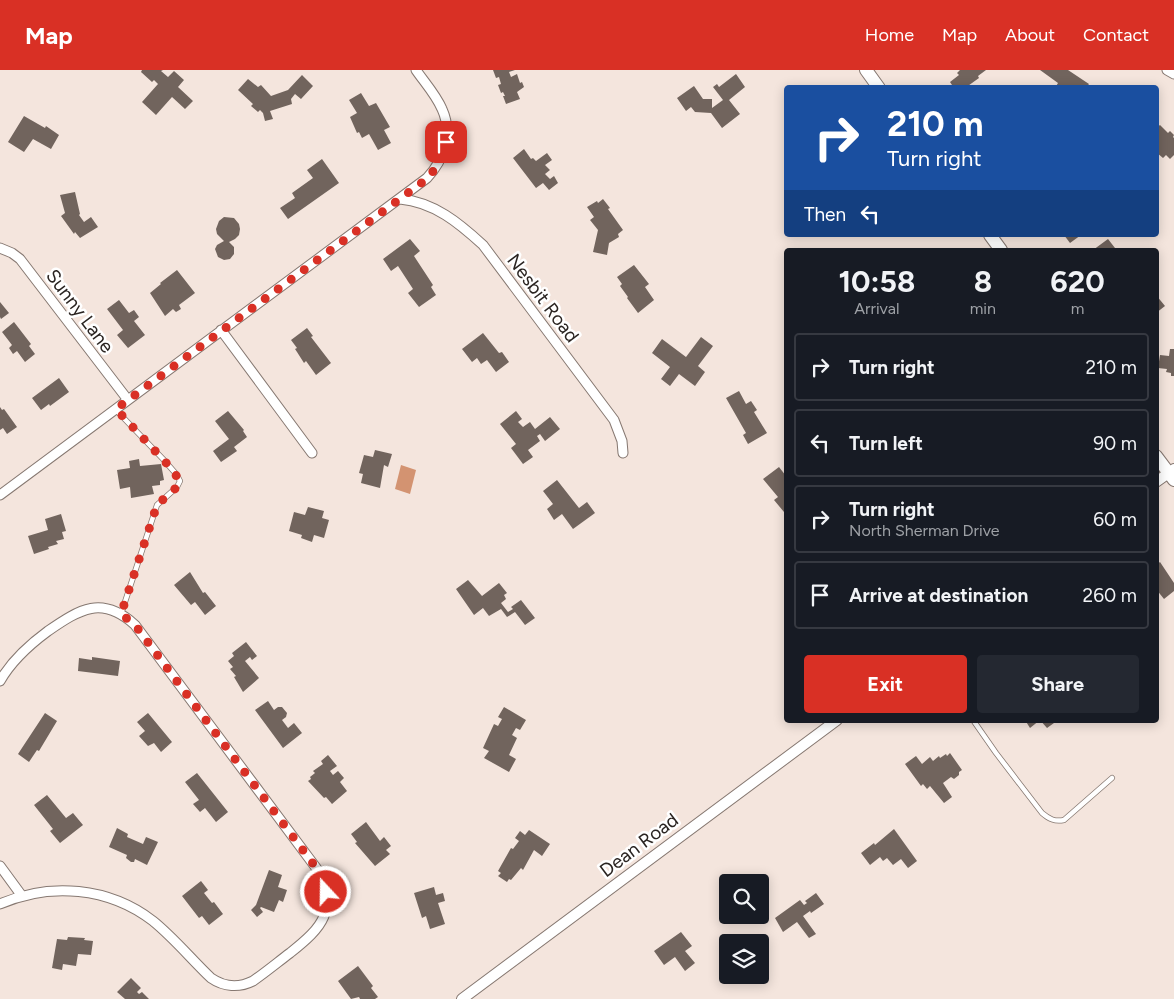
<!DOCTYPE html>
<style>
:root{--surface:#171b24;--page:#242831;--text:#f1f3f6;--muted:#9ea1a6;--line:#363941;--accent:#d93025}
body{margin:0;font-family:Figtree,sans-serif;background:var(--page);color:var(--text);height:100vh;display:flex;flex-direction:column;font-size:19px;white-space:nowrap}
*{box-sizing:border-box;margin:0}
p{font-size:16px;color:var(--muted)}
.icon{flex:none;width:28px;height:28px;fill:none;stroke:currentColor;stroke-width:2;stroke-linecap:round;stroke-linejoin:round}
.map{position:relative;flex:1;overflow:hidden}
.panel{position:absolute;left:784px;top:178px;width:375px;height:475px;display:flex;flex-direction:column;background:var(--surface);border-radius:5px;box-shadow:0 2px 12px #0003}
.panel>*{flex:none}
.top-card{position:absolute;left:784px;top:15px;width:375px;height:152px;border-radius:5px;box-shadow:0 2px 12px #0003;background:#1a4fa0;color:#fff;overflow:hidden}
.buttons{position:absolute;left:719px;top:804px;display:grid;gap:10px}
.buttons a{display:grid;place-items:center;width:50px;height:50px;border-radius:5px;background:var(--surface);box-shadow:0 2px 12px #0003;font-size:25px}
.pin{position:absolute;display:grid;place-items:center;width:42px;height:42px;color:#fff;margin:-21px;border-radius:10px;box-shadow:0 2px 8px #0006}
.me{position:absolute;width:55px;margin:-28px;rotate:339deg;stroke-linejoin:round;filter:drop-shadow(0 0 4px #0008)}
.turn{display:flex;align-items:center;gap:18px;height:105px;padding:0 20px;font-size:22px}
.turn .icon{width:65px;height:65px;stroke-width:2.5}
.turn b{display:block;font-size:35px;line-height:42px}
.then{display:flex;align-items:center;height:48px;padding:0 20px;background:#0003;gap:10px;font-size:19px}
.eta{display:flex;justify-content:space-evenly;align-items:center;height:85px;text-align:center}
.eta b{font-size:30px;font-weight:700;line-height:35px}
.cta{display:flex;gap:10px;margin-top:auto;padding:10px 20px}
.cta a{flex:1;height:58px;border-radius:5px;background:var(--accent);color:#fff;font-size:20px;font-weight:700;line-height:58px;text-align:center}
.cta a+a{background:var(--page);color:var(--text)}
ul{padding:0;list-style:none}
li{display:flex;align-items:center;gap:15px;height:68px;margin:0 10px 8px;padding:0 10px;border:2px solid var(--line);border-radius:5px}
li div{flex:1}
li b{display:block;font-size:19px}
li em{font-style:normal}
header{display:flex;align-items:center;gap:30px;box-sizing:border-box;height:70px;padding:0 25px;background:var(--accent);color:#fff}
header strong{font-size:24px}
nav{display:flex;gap:28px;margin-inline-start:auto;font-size:18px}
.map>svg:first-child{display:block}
.water{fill:#d39371}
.building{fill:#71645d}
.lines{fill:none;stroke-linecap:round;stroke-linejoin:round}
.service-casing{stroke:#867871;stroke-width:6}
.minor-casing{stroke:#867871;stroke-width:11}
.tertiary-casing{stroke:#867871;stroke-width:12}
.secondary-casing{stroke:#867871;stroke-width:14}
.service{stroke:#fff;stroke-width:4.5}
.minor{stroke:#fff;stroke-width:9}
.tertiary{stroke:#fff;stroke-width:10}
.secondary{stroke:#fff;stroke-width:12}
.route{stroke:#d93025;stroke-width:9;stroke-dasharray:0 16.2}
.labels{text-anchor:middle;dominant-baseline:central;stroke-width:5;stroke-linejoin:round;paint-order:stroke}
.street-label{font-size:19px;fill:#2a2421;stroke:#fff}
</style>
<header>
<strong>Map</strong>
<nav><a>Home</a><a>Map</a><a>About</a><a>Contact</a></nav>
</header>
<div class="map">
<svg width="1174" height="929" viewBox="0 0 1174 929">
<rect width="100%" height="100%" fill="#f4e5dd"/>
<path class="water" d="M401,395L416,400L410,424L395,419Z"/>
<path class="building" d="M142,0H163L161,1L168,7L174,1L184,10L178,17L193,31L185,39L172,27L156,45L142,32L158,14L154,10L152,12L141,2Z
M493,0H515L509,2L511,7L517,4L520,13L522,12L524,17L517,22L520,29L506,34L503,26H505L503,22L501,23L498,15L501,14L499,7L496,8Z
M960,0H986L978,6L979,8L965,18H954L950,12L959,5L957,3Z
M1040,0H1068L1089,14L1086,18H1055L1058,13Z
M736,4L745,17L729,30L740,44L722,58L711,43L695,42L691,37L686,41L677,28L694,16L703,29H712V38L723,30L713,17L717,14L719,17Z
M302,5L313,16L301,29L295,24L291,29L292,34L270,41L273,49L265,51L263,43L260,40L258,42L251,36L253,34L238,20L248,9L258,17L261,15L271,26L288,20Z
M361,23L369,36L376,33L390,57L384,60L391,73L378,80L369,64L362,68L359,62L357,63L350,47L357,43L349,30Z
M24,46L45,58L46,56L59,65L51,79L33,69L24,82L8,72Z
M1160,55L1168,63L1170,61L1174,65L1173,67L1174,68V85L1170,89L1166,85L1163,88L1156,82V58Z
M524,79L531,89L533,88L536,91L547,83L552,90L545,95L550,100L545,104L550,109L554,106L558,113L549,120L543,113L536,118L513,88Z
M322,89L339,113L288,149L280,138L295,128L292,123L313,108L307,100Z
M75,122L80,144L79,145L84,152L91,147L98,157L80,168L75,162L74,164L61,146L65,143L60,125Z
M603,129L610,138L608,139L623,160L618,164L619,167L609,173L607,185L593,182L598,160L590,150L594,147L587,137L597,131L598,133Z
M224,147L234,148L239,154L240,159L239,165L235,169L229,172L234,177V184L230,189L224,190L218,187L215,179L217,175L224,171L217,164L216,159L219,151Z
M1064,165H1081L1070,173Z
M410,169L420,181L414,186L433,215L431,217L436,225L419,237L408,223L413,219L398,196L391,201L383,189Z
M1108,169L1115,178L1111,180H1093Z
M634,195L649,214L645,217L654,230L638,243L627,228L628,227L620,216L622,214L617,207Z
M177,200L195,223L179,235L181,239L176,242L173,239L165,246L150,223L161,214L160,213Z
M1156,225L1165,236L1156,243Z
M119,230L129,243L134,240L139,247L134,251L145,265L128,278L117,265L123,260L107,239Z
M0,232L9,243L1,249L0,247Z
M14,252L31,274L29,276L35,284L25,292L17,281L13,284L9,278L12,275L2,262Z
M307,258L313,266L311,267L331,293L316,305L306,291L304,293L297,282L295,279L297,278L291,270Z
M483,263L499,283L502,282L509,292L496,302L487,290L481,294L477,288L472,292L462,279Z
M701,267L713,276L698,296L705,302L695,316L679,304L670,316L661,309L670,297L652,283L662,269L686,287Z
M1170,279H1174V306H1171V303L1166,302L1167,299L1158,298L1160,285L1169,286Z
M59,308L69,322L50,336L49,334L41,340L32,328Z
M739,321L746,334L751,331L757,340L754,342L767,363L748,374L743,365L746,363L726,328Z
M0,337L2,340L4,339L17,357L7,364L3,358L0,360Z
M228,341L244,360L243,361L247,367L234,377L237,381L221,392L213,381L229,369L215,351Z
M516,341L522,349L518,352L523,357L530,352L535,359L550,347L560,359L545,371L540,364L537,366L540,371L528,380L533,387L523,394L511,378L516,374L500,354Z
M375,380L392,384L388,397L384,395L380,418L361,413L363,404L359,403L364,385L373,387Z
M139,389L140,396L161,394L164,410L160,411V415L152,416L154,424L131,428L130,417L120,419L117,400L130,398L129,391Z
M779,397L786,406V409L784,411L786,414V441L784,442L774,430L778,427L763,409Z
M557,410L579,438L587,432L595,443L573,459L562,444L554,450L547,439L553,434L543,421Z
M308,437L324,441L322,448L329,450L324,468L314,465L312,472L301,468L302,465L289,461L294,442L305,445Z
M61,444L66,461L62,462L64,469L56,471L58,474L48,477L49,479L34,484L28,466L48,460L45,449Z
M1160,492L1174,513V521L1164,529L1156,519V495Z
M190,502L203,523L205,522L216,536L205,545L195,532L191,535L174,515Z
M468,510L482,526L499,513L507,523L504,525L506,529L501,533L508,542L513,539L511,537L521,530L535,548L525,555L515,542L507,547L501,539L489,546L483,538L474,545L456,519Z
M246,572L257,586L252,590L250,587L245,591L259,608L243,622L234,607L236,606L230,599L233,597L228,591L234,586L232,583Z
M92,587L120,591L118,606L78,601L79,588L92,590Z
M268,631L274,640L278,637H282L287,643L286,647L282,650L288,658L294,653L302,663L283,678L255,640Z
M504,637L526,650L520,660L516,658L512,665L517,668L509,685L516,689L509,702L484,688L489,681L483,678L494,654L498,656L502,649L498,647Z
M45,643L57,651L39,681L37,680L29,692L18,684Z
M148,643L172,672L161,682L154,673L148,676L139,666L145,661L137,652Z
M1025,650H1052L1054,653L1047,658L1040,650L1030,658Z
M950,683L962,700L959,702V705L954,709L951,707L943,713L952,727L944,733L930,716L927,719L923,714L921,716L905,694L916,686L922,694L930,687L933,691L939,686L940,688L946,684L947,686Z
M328,685L337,696L330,701L333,705L338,701L344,708L340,712L347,721L332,734L326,727L324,728L308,711L311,709L310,707L315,703L313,701L323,694L321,691Z
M197,703L228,742L216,752L205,738L200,742L193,734L199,730L185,712Z
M47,725L66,748L73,743L83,755L60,773L50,761L53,759L34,735Z
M366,752L380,771L384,767L391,776L386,780L390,784L375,796L355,773L357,772L351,764Z
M117,758L128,764L127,767L143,774L146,767L158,772L147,795L135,789L134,792H131L126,788L127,785L109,777Z
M894,759L917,791L908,798L901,789L893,795L887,788L883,791L880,787L870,795L861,783L874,773L875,775Z
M529,760L550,774L542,786L534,780L523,800L521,798L511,810L509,809L507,812L498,806L501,803L498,801L511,778L513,779L519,771L515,768L520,761L525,765Z
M269,800L282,805L278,817L287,820L283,832L279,830L274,842L261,837L260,838L263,842L257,847L251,840L256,835Z
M201,811L208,820L204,823L212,833L214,832L223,844L209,855L202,846L199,848L182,826Z
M434,817L436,825L443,823L445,831L438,833L445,854L430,859L426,846L422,848L414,823Z
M816,823L824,834L811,843L810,841L803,846L816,864L809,868L797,852L783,862L775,848L800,830L804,835L807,833L805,831Z
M681,862L692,876L685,881L695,893L685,901L675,887L664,895L654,881Z
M68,867L85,868L84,870L93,871L91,885L78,884L76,896L63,894L62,900L52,898L57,869L67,870Z
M358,896L373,916L371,918L378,927L375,929H360L359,927L351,929L338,911Z
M131,908L141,918L137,922L139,924L142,922L149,929H125L117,922Z"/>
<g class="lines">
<defs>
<path id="service" d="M115,339L163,389L177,405L180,411L177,417L157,435L121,544
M973,650L996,683L1042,743C1049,749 1055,752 1064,750L1112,708"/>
<path id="minor" d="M1167,0L1174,4
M400,129C434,132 459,153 483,175L614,350L622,371L623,383
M0,178L12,183L20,189L128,330
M221,260L312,383
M0,425L427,108C444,90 453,63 442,39C436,25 425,13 416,0
M0,611C12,590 29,575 48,561C80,539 102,525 135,555L317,799C338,840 323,857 290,883C278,892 266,902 253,911C239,918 224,917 211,908C192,890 174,868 153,851C109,817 50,812 0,834
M0,796L22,826"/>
<path id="tertiary" d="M1156,412L1174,399
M462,929L837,650"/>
<path id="secondary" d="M866,0L879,18
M990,165L1001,180
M1156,386L1174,410"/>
</defs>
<use href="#service" class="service-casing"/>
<use href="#minor" class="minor-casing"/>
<use href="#tertiary" class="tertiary-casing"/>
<use href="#secondary" class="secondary-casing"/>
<use href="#service" class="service"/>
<use href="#minor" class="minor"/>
<use href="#tertiary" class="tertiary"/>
<use href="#secondary" class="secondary"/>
</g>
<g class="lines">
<path class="route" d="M326,822L324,812L317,799L135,555L121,544L157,435L177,417L180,411L170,397L116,339L424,111L438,96L446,72"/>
</g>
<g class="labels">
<g class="street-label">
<text transform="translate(543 228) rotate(53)">Nesbit Road</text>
<text transform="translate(80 241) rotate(53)">Sunny Lane</text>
<text transform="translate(639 775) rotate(-37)">Dean Road</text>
</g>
</g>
</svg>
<div class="buttons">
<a><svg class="icon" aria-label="search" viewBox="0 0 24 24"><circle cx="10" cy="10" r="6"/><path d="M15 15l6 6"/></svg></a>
<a><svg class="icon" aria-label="layers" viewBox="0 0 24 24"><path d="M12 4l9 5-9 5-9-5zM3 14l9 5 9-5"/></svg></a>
</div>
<div class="pin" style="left:446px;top:72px;background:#d93025"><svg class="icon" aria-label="arrive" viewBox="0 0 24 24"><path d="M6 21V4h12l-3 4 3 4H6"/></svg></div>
<svg class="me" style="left:326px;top:822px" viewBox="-20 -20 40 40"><circle r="17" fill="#d93025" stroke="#fff" stroke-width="3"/><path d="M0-11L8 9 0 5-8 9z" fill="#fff"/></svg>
<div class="top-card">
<div class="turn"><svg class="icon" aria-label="right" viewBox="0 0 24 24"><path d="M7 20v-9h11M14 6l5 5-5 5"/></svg><div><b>210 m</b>Turn right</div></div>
<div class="then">Then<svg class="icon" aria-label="left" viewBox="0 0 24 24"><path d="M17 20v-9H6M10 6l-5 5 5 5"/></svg></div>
</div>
<section class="panel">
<div class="eta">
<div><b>10:58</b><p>Arrival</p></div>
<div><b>8</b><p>min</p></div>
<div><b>620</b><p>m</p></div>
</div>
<ul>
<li><svg class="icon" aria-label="right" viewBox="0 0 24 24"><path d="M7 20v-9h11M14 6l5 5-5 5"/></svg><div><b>Turn right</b></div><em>210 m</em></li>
<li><svg class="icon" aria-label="left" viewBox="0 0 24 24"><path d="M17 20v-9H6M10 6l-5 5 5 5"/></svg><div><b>Turn left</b></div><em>90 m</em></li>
<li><svg class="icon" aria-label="right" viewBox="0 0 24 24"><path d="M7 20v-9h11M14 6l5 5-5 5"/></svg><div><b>Turn right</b><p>North Sherman Drive</p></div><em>60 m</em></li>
<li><svg class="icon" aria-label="arrive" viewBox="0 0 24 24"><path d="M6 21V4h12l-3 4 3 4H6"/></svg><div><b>Arrive at destination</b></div><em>260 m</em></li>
</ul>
<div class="cta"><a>Exit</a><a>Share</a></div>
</section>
</div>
